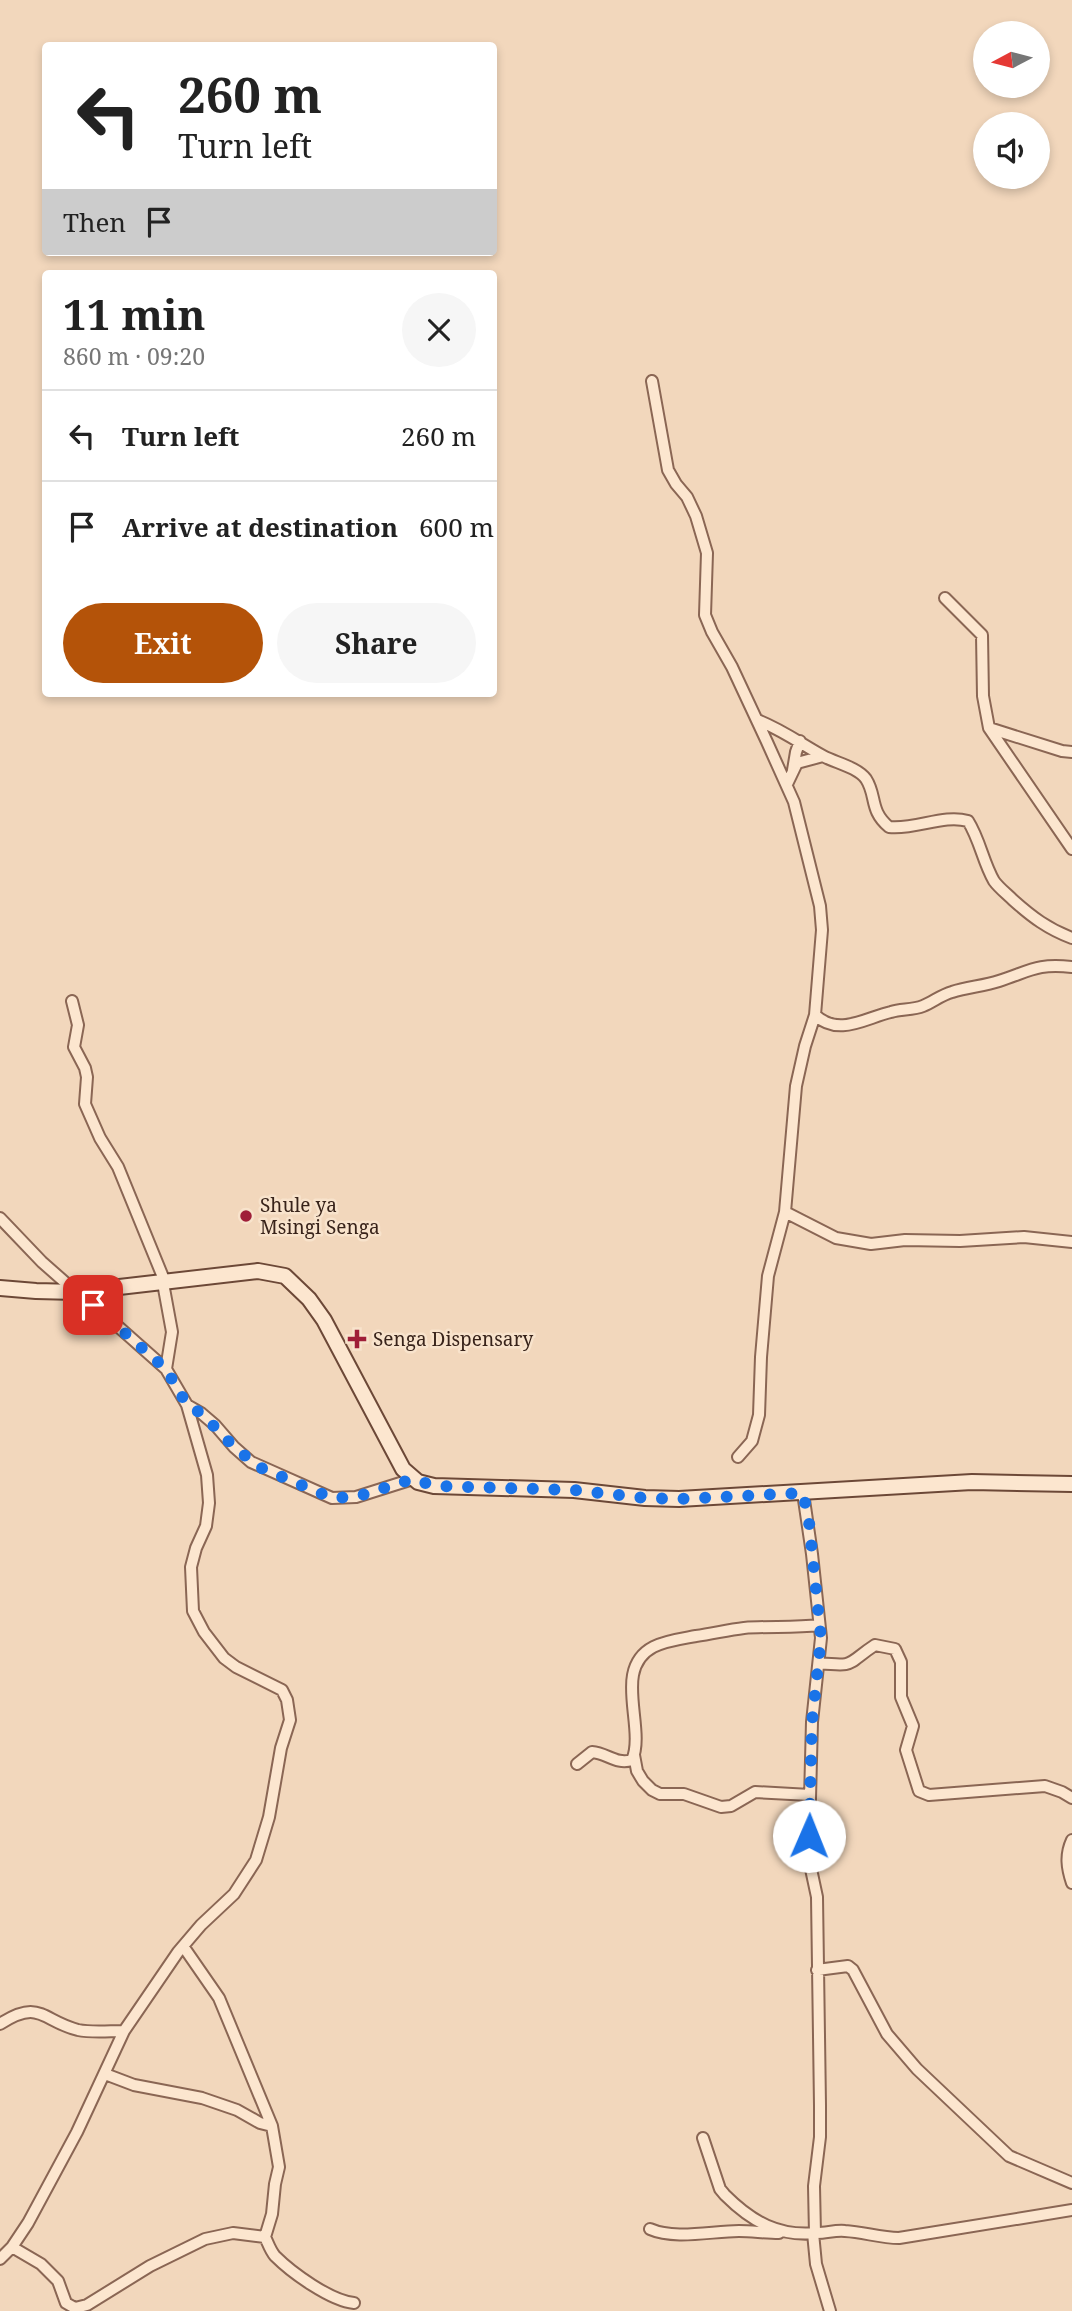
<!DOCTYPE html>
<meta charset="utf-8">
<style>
:root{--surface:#fff;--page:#f6f6f6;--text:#222;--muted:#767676;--line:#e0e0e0;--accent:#b45309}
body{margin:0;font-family:"Noto Serif",serif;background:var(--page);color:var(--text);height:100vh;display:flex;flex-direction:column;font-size:26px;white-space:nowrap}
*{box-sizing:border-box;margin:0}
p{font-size:23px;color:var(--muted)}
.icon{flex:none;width:38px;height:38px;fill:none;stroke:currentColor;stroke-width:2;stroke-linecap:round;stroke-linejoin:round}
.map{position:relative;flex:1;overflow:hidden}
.sheet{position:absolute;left:42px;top:270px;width:455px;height:427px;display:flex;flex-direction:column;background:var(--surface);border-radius:7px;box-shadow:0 4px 10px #0003}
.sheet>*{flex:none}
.top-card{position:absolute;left:42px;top:42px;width:455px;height:214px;border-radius:7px;box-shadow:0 4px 10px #0003;background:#fff;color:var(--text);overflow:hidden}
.needle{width:46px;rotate:263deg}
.fabs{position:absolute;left:973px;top:21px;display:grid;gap:14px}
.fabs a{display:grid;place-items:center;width:77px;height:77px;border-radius:50%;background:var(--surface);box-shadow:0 4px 10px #0003;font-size:35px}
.pin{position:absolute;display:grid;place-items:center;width:60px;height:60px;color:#fff;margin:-30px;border-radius:14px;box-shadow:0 4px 10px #0006}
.me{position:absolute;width:77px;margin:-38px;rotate:1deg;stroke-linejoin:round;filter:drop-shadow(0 0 5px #0008)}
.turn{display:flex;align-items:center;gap:24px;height:147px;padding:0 21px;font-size:32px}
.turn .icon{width:91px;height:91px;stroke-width:2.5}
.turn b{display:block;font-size:49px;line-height:60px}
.then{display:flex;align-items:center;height:66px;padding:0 21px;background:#0003;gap:14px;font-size:26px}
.round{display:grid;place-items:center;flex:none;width:74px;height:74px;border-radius:37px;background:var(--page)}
.head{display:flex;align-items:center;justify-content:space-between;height:119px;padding:0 21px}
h1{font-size:42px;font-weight:700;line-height:52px}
.cta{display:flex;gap:14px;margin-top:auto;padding:14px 21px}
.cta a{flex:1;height:80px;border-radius:42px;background:var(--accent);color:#fff;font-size:28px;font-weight:700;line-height:80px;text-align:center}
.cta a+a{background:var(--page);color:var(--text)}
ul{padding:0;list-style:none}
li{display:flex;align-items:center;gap:21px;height:91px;padding:0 21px;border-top:2px solid var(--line)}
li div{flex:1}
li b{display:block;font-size:26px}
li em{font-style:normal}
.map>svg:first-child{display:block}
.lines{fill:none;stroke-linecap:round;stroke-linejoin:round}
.street-casing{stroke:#8a6654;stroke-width:14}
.secondary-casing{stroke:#6c4837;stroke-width:18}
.street{stroke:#fce6cf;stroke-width:10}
.secondary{stroke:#fce6cf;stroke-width:14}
.route{stroke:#1a73e8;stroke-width:12;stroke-dasharray:0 21.6}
.poi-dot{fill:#9f1e38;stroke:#f8e3cc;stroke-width:2.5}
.labels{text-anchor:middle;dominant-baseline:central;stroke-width:5;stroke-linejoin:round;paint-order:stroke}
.poi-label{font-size:19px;fill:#38231a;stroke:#f8e3cc;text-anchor:start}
</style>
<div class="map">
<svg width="1072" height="2311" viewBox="0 0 1072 2311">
<rect width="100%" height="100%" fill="#f2d7bc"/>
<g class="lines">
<defs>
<path id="street" d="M652,381L668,470L676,484L687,497L696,516L707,553L705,615L712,632L732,667L767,742L794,802L820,906L822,930L815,1015L805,1046L796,1086L785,1212L768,1276L761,1357L759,1415L752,1441L738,1457
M945,598L982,635L983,696L989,728L1072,849
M757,720C781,729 801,744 823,756C836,763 857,767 866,779C877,796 869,810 889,827C916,830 943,814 968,821C980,840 983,862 994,881C999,888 1007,894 1013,900C1032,917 1048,929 1072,938
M989,728L1062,751L1072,752
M793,770L796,752L800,741
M787,784L797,763L823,756
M72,1001L78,1025L74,1047L85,1068L87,1077L85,1104L100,1138L118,1167L165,1282
M815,1015C839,1037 865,1018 891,1012C901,1009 913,1010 923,1006C933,1002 941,995 952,992C967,987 984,986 999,981C1030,971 1037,963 1072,967
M785,1212L836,1238L871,1244L905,1240L960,1241L1024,1237L1072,1242
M0,1218L42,1262L76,1292
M163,1283L172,1332L166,1369
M187,1405L201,1413L215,1425L234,1447L251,1462L332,1498L356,1497L413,1479
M803,1493L812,1554L821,1638L812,1722L809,1836L811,1869L817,1897L820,2105V2137L814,2186L815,2234
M819,1663C857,1667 846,1664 875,1645L895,1649L901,1662V1697L913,1726L906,1750L919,1791L929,1795L1045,1786L1062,1792L1072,1798
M634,1755L637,1771L643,1781L652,1790L660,1794H684L721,1807L731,1806L755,1792L810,1795
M577,1764L592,1752C607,1753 616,1765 632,1760C642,1738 628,1700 633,1675C639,1643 669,1641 696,1636C712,1634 727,1630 744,1628C769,1626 794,1628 819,1625
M1072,1840C1065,1855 1067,1868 1072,1883
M183,1946L219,1998L272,2126L279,2167L275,2184L272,2214L265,2237C268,2243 270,2250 275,2256C292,2273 331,2301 354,2303
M817,1970L848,1966L853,1970L887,2034L917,2069L1009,2156L1072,2183
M0,2024C40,1998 42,2021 78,2030C92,2033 109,2031 124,2031
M105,2074L134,2085L202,2098L237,2110L260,2123L272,2126
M703,2138L720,2189L725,2195C752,2222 779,2237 817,2233C827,2233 835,2230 845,2231C864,2232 880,2238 899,2238L1072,2210
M650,2229C675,2240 712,2231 739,2231C752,2231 765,2233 779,2233
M813,2233L816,2264L830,2311
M12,2247L41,2264L58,2281L66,2303L75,2308L87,2305L150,2266L205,2239L233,2233L265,2237
M0,2259L12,2247L28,2223L77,2132L124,2031L178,1952L201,1925L234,1894L256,1860L269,1817L281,1748L290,1720L287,1700L282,1690L236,1667L224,1658L204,1632L193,1611L191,1567L196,1548L206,1526L209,1503L207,1475L187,1405L166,1369L78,1291"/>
<path id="secondary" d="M0,1288L36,1291L76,1292L258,1271L285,1276L309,1299L324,1320L403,1469L418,1482L434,1486L574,1490L645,1498L679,1499L972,1482L1072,1484"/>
</defs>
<use href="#street" class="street-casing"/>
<use href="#secondary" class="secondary-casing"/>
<use href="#street" class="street"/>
<use href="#secondary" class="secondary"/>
</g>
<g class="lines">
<path class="route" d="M93,1305L166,1369L187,1405L201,1413L234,1447L259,1467L332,1498L356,1497L413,1479L434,1486L574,1490L645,1498L679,1499L803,1493L809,1522L821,1638L812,1722L809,1836"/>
</g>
<g class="poi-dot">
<circle cx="246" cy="1216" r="7"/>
<path d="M353.5 1328.5h7v7h7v7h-7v7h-7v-7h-7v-7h7z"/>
</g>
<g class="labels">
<g class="poi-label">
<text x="260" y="1205">Shule ya<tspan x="260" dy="22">Msingi Senga</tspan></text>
<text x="373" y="1339">Senga Dispensary</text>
</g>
</g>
</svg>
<div class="fabs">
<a><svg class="needle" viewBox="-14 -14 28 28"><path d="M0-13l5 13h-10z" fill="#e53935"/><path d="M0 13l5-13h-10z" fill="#767676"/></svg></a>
<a><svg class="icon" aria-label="sound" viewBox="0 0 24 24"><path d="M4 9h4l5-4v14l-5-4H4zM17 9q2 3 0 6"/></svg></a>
</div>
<div class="pin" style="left:93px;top:1305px;background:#d93025"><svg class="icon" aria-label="arrive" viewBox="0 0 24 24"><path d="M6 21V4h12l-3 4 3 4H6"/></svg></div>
<svg class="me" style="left:809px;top:1836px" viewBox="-20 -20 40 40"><circle r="19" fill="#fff"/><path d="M0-13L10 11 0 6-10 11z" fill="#1a73e8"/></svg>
<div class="top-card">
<div class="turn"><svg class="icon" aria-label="left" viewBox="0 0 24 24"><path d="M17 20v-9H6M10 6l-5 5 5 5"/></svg><div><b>260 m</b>Turn left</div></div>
<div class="then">Then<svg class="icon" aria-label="arrive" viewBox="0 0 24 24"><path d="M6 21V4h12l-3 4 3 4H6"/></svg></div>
</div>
<section class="sheet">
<div class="head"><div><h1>11 min</h1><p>860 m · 09:20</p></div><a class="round"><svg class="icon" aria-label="close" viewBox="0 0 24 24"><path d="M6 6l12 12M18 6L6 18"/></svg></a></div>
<ul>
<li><svg class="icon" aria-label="left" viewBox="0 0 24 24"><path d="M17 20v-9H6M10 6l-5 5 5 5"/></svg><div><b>Turn left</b></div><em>260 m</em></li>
<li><svg class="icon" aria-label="arrive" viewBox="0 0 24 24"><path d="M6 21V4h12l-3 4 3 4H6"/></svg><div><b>Arrive at destination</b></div><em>600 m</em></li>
</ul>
<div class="cta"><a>Exit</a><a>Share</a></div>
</section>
</div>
